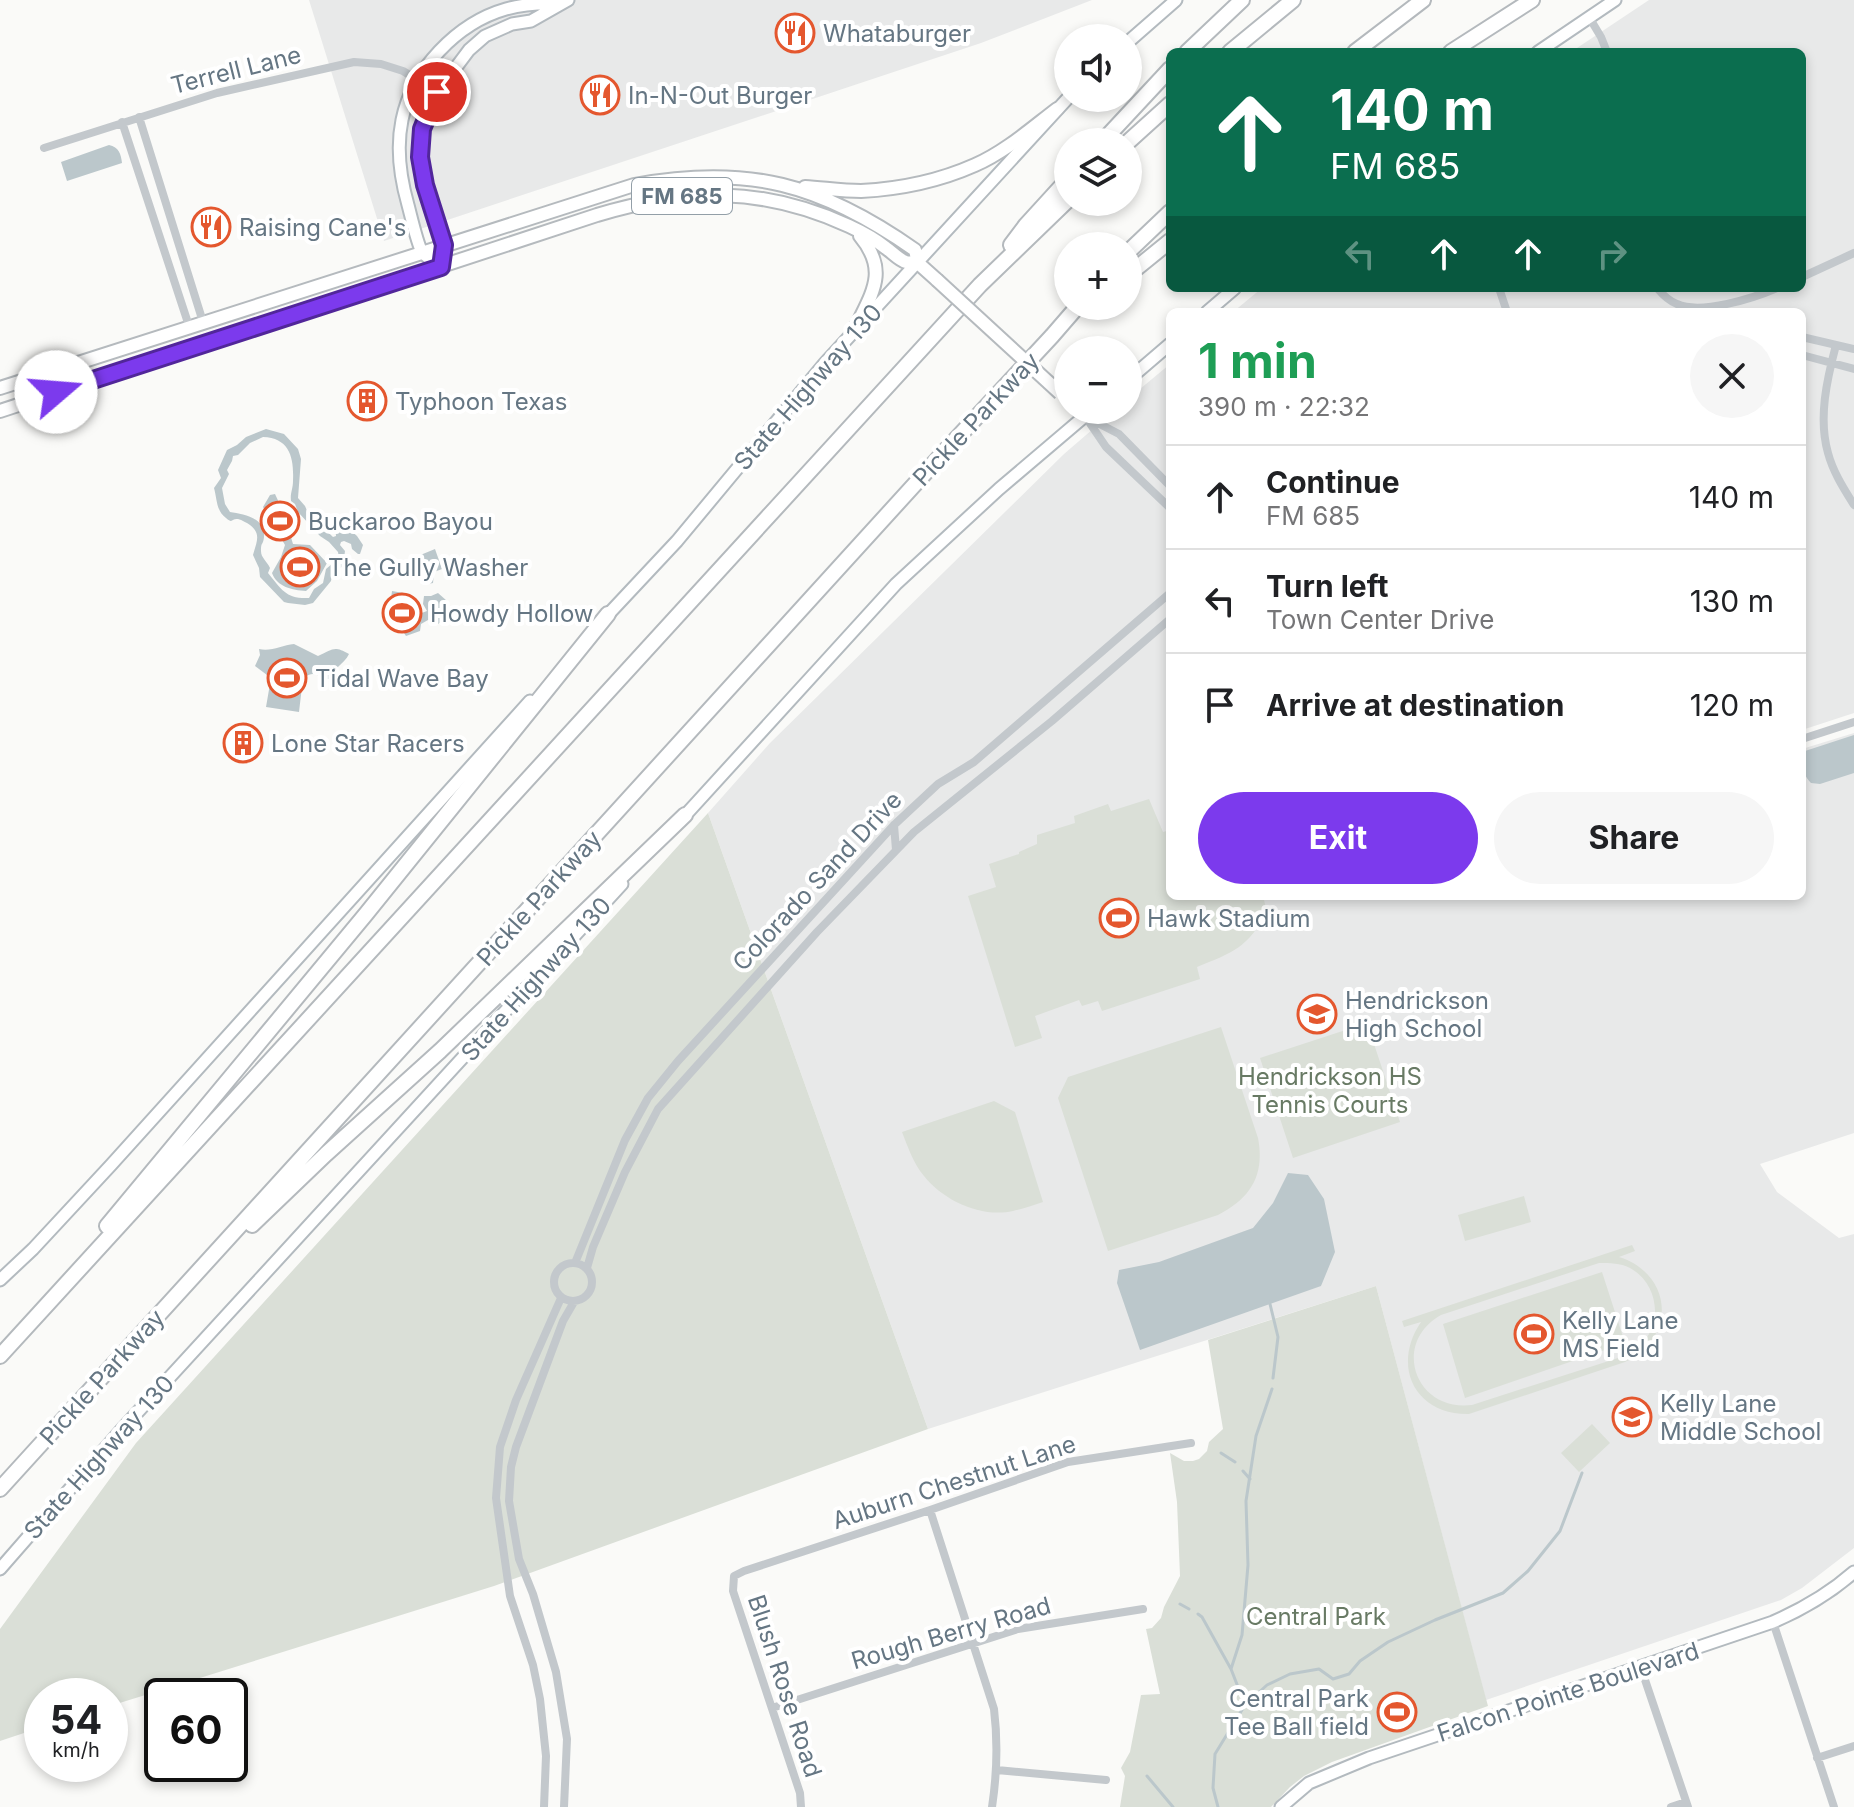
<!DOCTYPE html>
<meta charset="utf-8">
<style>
:root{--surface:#fff;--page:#f6f6f6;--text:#202124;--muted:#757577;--line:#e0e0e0;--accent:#7c3aed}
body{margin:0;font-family:Inter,sans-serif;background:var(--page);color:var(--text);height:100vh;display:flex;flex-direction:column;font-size:30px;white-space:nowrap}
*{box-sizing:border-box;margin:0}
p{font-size:26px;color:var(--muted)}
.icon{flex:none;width:44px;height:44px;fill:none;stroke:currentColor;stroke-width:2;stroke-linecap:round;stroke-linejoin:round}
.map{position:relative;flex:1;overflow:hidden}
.side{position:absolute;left:1166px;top:308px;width:640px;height:592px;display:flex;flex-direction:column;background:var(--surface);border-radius:12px;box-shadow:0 4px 12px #0003}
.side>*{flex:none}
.hud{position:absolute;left:1166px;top:48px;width:640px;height:244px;border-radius:12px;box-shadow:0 4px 12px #0003;background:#0b6e4f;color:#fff;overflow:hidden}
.buttons{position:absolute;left:1054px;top:24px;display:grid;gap:16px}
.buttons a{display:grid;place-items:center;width:88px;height:88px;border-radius:50%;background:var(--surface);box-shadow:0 4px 12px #0003;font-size:40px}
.speed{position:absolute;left:24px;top:1678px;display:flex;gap:16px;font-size:40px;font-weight:700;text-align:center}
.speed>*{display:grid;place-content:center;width:104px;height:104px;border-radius:50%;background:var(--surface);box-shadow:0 4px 12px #0003;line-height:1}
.speed small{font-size:20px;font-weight:400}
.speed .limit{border:4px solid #111;border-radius:12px;background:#fff;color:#111}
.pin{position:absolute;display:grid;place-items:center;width:68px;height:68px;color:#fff;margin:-34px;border:4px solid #fff;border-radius:50%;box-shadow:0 2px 8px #0007}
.me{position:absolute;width:88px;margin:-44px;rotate:72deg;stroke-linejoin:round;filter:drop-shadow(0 0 6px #0008)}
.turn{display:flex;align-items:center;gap:28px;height:168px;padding:0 32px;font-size:36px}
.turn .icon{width:104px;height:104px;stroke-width:2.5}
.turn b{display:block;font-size:56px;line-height:68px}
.lanes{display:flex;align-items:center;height:76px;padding:0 32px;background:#0003;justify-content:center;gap:40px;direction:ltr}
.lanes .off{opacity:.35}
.round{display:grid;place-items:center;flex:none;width:84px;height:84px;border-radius:42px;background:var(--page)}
.overview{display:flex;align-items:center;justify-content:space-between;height:136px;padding:0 32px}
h1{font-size:48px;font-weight:700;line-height:60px;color:#1e9e55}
.button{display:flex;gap:16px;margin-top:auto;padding:16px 32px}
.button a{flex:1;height:92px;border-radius:48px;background:var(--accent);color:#fff;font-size:32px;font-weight:700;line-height:92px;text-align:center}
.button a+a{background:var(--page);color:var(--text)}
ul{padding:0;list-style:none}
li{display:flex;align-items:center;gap:24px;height:104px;padding:0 32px;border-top:2px solid var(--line)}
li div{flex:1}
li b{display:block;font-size:30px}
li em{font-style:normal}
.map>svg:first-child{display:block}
.built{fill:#e8e9e9}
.green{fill:#dadfd7;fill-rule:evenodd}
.water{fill:#bbc7cb;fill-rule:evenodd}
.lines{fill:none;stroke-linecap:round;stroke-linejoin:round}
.stream{stroke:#bbc7cb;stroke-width:3}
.secondary-casing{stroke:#b3babf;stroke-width:15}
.primary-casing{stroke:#b5babe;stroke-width:16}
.highway-casing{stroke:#b4b9bd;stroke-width:18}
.street{stroke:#c3c8cc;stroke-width:8}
.secondary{stroke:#fff;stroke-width:11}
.primary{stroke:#fff;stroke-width:12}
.highway{stroke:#fff;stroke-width:14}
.primary-bridge-casing{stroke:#b5babe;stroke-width:16;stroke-linecap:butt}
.primary-bridge{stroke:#fff;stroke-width:12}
.route-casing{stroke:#51269a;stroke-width:20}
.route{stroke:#7c3aed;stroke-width:14}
.labels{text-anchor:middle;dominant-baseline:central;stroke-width:8;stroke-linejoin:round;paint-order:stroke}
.shield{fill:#fff;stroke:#939fa8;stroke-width:2}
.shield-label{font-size:22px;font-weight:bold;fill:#657683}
.poi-label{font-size:24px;fill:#657683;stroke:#fff;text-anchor:start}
.street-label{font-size:24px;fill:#657683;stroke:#fff}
.park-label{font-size:24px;fill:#687a64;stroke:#fff}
</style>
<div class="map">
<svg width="1854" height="1807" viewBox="0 0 1854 1807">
<rect width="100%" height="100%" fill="#fafaf8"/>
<path class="built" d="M309,0H1092L981,43L384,241Z
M1649,0H1854V713L1802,730V312H1233L1262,288H1802V52H1571Z
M1170,364V896H1802V749L1854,733V1133L1760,1164L1777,1192L1839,1238L1854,1234V1548L1802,1588L1781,1600L1486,1700L1376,1286L928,1429L708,813L770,743L1064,454L1115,410H1128V399Z"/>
<path class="green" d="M1149,799L1163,832L1170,830V896H1263L1267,912C1247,948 1234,952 1197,967L1200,979L1102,1011L1098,1001L1082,1006L1079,1000L1035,1016L1042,1038L1015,1047L968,896L996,887L989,864L1019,854V852L1037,844V835L1075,823L1074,816L1108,804L1111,811Z
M708,813L928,1429L494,1586L110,1706V1696H42V1727L0,1741V1629L136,1443Z
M1367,1023L1400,1122L1293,1158L1260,1058Z
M1221,1027L1258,1138C1265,1175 1251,1198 1218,1215L1108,1251L1058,1098L1068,1077Z
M994,1101L1015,1112L1043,1202C1033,1205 1023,1209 1013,1211C981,1218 944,1201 924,1176C913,1163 908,1147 902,1132Z
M1524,1196L1531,1222L1465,1241L1458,1215Z
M1632,1245L1635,1251L1619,1257C1673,1274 1677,1338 1625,1362L1469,1414C1415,1415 1391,1366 1421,1322L1404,1327L1402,1321ZM1599,1263C1610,1263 1620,1263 1630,1268C1656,1282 1663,1318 1645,1340C1638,1349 1628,1353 1618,1358L1472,1405C1415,1412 1391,1343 1441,1315Z
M1602,1272L1625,1343L1465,1398L1443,1324Z
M1376,1286L1488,1706L1332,1762L1304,1776L1290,1787L1271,1807H1120L1125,1776L1121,1768L1130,1752L1141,1695L1160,1694L1146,1629L1152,1628L1161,1618L1164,1607L1180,1576L1177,1502L1170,1453L1184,1461H1193L1199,1459L1207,1451L1209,1442L1223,1429L1208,1340Z
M1592,1424L1610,1443L1579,1472L1561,1453Z"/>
<path class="water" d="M109,145C119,147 121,154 122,163L67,181L61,162Z
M266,429L284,434L298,449L301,459L298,498L305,506L308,513L333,537L336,536L335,525L341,522L357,536L363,545L360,554H358L352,549L351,544L344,541L341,542L340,545L345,551L343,566L332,574L331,581L313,603L305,605L288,603L284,602L260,577L259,568L253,555C256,543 262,534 250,525C247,523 242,520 238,519C230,519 233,524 226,518C216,511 217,498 214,488L221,478L218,470L227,450L237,445L246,437ZM263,437C290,438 294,458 293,481C293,489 290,493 291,501L295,504L298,512L320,536L329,542L338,552L339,558L326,569L323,583L314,589L309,598C286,599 282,590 268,573L270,568C267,561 261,558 261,551C261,541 263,546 264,537C266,518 243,514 230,512L225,504L222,488L229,474L227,470L232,461L233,456L238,455L250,443Z
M275,494L288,522L286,528L290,534L293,544L310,545L327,563L317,581L306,591C292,590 277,587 272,573L281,557L285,545L263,507L270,495Z
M435,549L442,569L434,572L433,583L428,584L418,556Z
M392,591L409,594L419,614L427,611L423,604L424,596H431L438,593L447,601L448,604L442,608L445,612L443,620L438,624L428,620L421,624L420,631L406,636L400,627L384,618L390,607Z
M294,644L318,656C333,650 333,645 349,654C344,665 333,667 330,679H323C316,673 312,672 303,678L299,712L266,707L271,678L255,666L260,655L259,649C271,652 282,645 294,644Z
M1854,735V773L1820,784L1811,783C1802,774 1802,765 1802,752Z
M1288,1173L1308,1175L1324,1199L1335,1252L1321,1286L1140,1350L1117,1283L1119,1270L1159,1262L1253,1228L1273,1203Z"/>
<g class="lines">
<path class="stream" d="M1270,1304L1278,1337L1273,1378
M1221,1453L1235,1462
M1243,1471L1250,1479
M1180,1604L1189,1609
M1198,1614L1202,1617L1231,1669
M1245,1705L1231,1669L1242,1635L1248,1565L1246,1501L1256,1436L1272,1389
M1147,1776L1173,1807
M1218,1807L1213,1788L1215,1754L1245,1705L1267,1685L1290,1674L1319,1669L1333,1679L1349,1674L1360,1661L1388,1642L1435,1620L1503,1593L1528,1571L1560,1531L1582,1473"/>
<defs>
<path id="secondary" d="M560,4C542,3 524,4 506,9C457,23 412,70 402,120C396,149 400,177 408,205C411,216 417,243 422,252C426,257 436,263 441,267L444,245L425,185L420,157L422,129L433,98L469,50L485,36L512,24L531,21L568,0
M1128,42L1176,0
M1538,52L1615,0
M1207,312L1235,288
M1128,380L1170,344
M603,620L677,541L825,363L1068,98
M680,821L896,584L999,489L1092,410
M0,1280L33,1249L111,1165L530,701
M0,1569L124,1427L622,884
M1281,1807L1309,1783L1369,1758L1773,1622C1803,1609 1829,1594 1854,1572"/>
<path id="primary" d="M805,187C823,188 842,191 861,191C900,189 939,181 975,165C1005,152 1032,128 1057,109
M854,331C871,294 890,272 860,236
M0,388L634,185C748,164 821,184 915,250L918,263L937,280
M1078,410L1085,416
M0,411L597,215C687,188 762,186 849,226C862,232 875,239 886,248C892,252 899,260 906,262C910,263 914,262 918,263"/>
<path id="highway" d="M1187,52L1242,0
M1230,52L1293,0
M1355,52L1423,0
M1451,52L1532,0
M1102,142L1170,69
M1128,142L1170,104
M1011,245L1026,225L1068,179
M1128,252L1170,212
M1128,275L1170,241
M252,1225L326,1154L440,1051L685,815
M107,1226L366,914L608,614
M0,1356L980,285L1068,200
M0,1489L946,450L1052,336L1078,306"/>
</defs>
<use href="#secondary" class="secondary-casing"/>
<use href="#primary" class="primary-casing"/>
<use href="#highway" class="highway-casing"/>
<path class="street" d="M1589,17L1601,37L1607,52
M139,117L203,322
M122,122L189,326
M44,148L217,93L354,62L381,64L403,71L437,92
M1802,277L1854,253
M1499,288L1507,312
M1657,288C1662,294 1669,301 1677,304C1701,315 1754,298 1777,288
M1802,337L1854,349
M1836,345C1827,379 1818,418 1828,453C1833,472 1844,489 1854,505
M1802,355L1854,369
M1085,416L1106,447L1170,508
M1088,418L1119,434L1170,486
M1802,739L1854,722
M894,825L896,850
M554 1282a19 19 0 1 1 38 0a19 19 0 1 1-38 0Z
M575,1263L625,1140L648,1098L678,1061L894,825L938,784L974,762L1170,593
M587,1268L593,1247L625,1172L658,1109L817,932L914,832L1052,721L1170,619
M930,1510L994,1709C998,1742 997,1774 992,1807
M1773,1622L1834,1807
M1641,1668L1688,1807
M772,1708L1018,1629L1143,1609
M1817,1758L1854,1746
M997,1770L1106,1780
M544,1807L546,1756L540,1699L533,1665L510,1596L496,1498L500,1447L516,1400L561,1298
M564,1807L567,1739L556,1672L533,1594L519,1559L509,1501L511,1467L516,1447L563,1321L574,1302
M801,1807L800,1793L733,1591L734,1576L744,1571L930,1510L1068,1462L1191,1443
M1671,1807L1686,1802"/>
<use href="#secondary" class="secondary"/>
<use href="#primary" class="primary"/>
<use href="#highway" class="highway"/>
<defs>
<path id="primary-bridge" d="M937,280L1060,393"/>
</defs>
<use href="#primary-bridge" class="primary-bridge-casing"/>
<use href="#primary-bridge" class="primary-bridge"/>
</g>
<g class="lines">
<defs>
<path id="route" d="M56,392L441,267L444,245L425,185L420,157L422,129L437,92"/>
</defs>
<use href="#route" class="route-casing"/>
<use href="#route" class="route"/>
</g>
<defs>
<symbol id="restaurant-ring" viewBox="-11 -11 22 22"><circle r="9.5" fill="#fff" stroke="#e4572e" stroke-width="1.5"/><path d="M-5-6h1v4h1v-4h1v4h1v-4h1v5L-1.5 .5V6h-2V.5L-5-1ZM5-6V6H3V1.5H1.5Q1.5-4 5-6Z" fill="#e4572e"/></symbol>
<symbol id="building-ring" viewBox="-11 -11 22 22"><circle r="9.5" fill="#fff" stroke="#e4572e" stroke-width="1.5"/><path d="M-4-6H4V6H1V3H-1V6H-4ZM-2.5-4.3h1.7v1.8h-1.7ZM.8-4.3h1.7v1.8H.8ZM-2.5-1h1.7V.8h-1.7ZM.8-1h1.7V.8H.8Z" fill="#e4572e"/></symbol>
<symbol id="stadium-ring" viewBox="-11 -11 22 22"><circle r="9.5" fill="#fff" stroke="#e4572e" stroke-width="1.5"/><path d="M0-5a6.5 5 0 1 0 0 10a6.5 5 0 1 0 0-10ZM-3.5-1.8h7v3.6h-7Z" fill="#e4572e"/></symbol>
<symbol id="school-ring" viewBox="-11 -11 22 22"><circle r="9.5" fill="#fff" stroke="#e4572e" stroke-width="1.5"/><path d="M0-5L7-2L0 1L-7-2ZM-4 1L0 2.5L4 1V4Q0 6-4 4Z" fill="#e4572e"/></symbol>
</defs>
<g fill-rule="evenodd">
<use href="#restaurant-ring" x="773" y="11" width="44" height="44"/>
<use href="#restaurant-ring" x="578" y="73" width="44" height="44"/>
<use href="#restaurant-ring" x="189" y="205" width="44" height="44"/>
<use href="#building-ring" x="345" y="379" width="44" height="44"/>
<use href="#stadium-ring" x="258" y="499" width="44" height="44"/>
<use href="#stadium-ring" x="278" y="545" width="44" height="44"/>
<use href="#stadium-ring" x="380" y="591" width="44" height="44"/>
<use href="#stadium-ring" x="265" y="656" width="44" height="44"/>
<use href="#building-ring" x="221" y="721" width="44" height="44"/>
<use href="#stadium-ring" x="1097" y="896" width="44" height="44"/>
<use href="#school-ring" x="1295" y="992" width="44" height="44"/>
<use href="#stadium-ring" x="1512" y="1312" width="44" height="44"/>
<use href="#school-ring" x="1610" y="1395" width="44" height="44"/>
<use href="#stadium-ring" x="1375" y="1690" width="44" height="44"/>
</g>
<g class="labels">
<rect class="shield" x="632" y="178" width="100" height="36" rx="6"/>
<g class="shield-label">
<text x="682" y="196">FM 685</text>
</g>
<g class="poi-label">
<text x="823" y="33">Whataburger</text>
<text x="628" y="95">In-N-Out Burger</text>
<text x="239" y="227">Raising Cane's</text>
<text x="395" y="401">Typhoon Texas</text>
<text x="308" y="521">Buckaroo Bayou</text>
<text x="328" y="567">The Gully Washer</text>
<text x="430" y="613">Howdy Hollow</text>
<text x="315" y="678">Tidal Wave Bay</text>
<text x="271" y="743">Lone Star Racers</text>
<text x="1147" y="918">Hawk Stadium</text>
<text x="1345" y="1000">Hendrickson<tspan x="1345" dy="28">High School</tspan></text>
<text x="1562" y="1320">Kelly Lane<tspan x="1562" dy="28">MS Field</tspan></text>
<text x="1660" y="1403">Kelly Lane<tspan x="1660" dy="28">Middle School</tspan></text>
<text x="1369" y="1698" text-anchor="end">Central Park<tspan x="1369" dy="28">Tee Ball field</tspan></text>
</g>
<g class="street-label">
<text transform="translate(236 70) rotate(-14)">Terrell Lane</text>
<text transform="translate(808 387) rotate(-49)">State Highway 130</text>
<text transform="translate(976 419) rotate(-47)">Pickle Parkway</text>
<text transform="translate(817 881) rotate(-47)">Colorado Sand Drive</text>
<text transform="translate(539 898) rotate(-48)">Pickle Parkway</text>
<text transform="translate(536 979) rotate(-48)">State Highway 130</text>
<text transform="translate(102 1377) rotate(-48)">Pickle Parkway</text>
<text transform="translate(99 1457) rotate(-48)">State Highway 130</text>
<text transform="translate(954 1482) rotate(-18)">Auburn Chestnut Lane</text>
<text transform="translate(951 1633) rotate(-16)">Rough Berry Road</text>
<text transform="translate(785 1686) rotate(72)">Blush Rose Road</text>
<text transform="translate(1568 1692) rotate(-18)">Falcon Pointe Boulevard</text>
</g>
<g class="park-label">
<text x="1330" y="1076">Hendrickson HS<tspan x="1330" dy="28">Tennis Courts</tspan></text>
<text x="1316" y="1616">Central Park</text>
</g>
</g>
</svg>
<div class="buttons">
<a><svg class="icon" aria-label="sound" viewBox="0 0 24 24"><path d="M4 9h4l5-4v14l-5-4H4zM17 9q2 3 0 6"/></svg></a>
<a><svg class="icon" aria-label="layers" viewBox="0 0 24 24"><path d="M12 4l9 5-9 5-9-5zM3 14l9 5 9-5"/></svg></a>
<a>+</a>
<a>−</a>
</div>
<div class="speed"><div>54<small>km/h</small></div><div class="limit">60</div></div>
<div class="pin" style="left:437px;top:92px;background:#d93025"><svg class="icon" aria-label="arrive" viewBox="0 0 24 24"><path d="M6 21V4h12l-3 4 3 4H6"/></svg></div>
<svg class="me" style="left:56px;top:392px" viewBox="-20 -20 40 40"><circle r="19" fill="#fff"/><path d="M0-13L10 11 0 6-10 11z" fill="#7c3aed"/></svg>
<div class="hud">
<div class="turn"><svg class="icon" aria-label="ahead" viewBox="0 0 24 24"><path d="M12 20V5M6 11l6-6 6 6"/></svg><div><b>140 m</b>FM 685</div></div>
<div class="lanes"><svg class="icon off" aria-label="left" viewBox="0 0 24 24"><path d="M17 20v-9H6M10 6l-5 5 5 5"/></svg><svg class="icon" aria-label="ahead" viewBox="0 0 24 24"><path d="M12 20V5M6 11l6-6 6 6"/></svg><svg class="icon" aria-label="ahead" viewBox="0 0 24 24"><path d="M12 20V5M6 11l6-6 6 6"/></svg><svg class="icon off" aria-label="right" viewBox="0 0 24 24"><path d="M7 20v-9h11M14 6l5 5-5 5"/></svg></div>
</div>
<section class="side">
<div class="overview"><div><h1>1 min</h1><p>390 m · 22:32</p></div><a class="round"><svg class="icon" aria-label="close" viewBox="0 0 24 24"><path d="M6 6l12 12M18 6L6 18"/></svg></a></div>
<ul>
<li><svg class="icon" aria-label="ahead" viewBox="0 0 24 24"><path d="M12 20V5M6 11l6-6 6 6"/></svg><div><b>Continue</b><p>FM 685</p></div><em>140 m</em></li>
<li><svg class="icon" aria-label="left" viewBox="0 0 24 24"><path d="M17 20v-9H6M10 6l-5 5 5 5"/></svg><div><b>Turn left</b><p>Town Center Drive</p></div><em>130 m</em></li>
<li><svg class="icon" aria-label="arrive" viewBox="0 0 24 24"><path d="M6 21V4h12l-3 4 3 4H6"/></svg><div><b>Arrive at destination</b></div><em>120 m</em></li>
</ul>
<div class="button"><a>Exit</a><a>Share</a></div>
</section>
</div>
